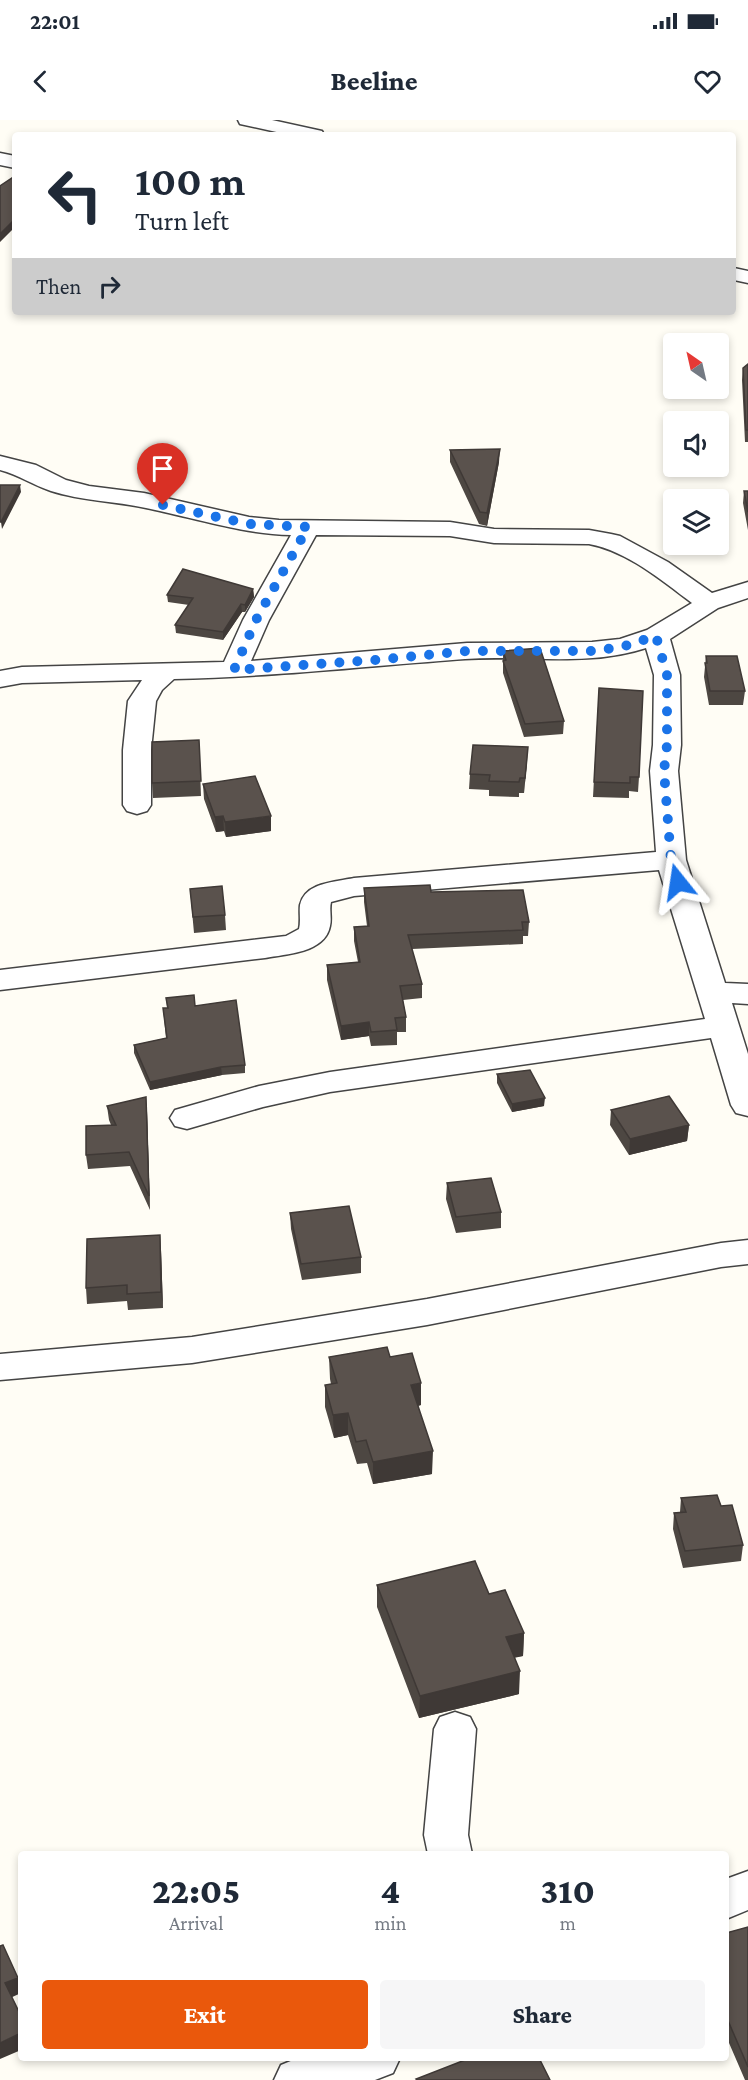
<!DOCTYPE html>
<style>
:root{--surface:#fff;--page:#f6f6f7;--text:#1f2937;--muted:#747a83;--accent:#ea580c}
body{margin:0;font-family:"Crimson Pro",serif;background:var(--page);color:var(--text);height:100vh;display:flex;flex-direction:column;font-size:22px;white-space:nowrap}
*{box-sizing:border-box;margin:0}
p{font-size:20px;color:var(--muted)}
.icon{flex:none;width:33px;height:33px;fill:none;stroke:currentColor;stroke-width:2;stroke-linecap:round;stroke-linejoin:round}
.map{position:relative;flex:1;overflow:hidden}
.panel{position:absolute;left:18px;top:1731px;width:711px;height:210px;display:flex;flex-direction:column;background:var(--surface);border-radius:6px;box-shadow:0 3px 9px #0003}
.panel>*{flex:none}
.top-card{position:absolute;left:12px;top:12px;width:724px;height:183px;border-radius:6px;box-shadow:0 3px 9px #0003;background:#fff;color:var(--text);overflow:hidden}
.needle{width:39px;rotate:326deg}
.fabs{position:absolute;left:663px;top:213px;display:grid;gap:12px}
.fabs a{display:grid;place-items:center;width:66px;height:66px;border-radius:6px;background:var(--surface);box-shadow:0 3px 9px #0003;font-size:30px}
.pin{position:absolute;display:grid;place-items:center;width:51px;height:51px;color:#fff;margin:-62px -26px;border-radius:50% 50% 50% 0;rotate:-45deg;box-shadow:0 0 6px #0007}
.pin .icon{rotate:45deg}
.me{position:absolute;width:66px;margin:-33px;rotate:345deg;stroke-linejoin:round;filter:drop-shadow(0 0 4px #0008)}
.turn{display:flex;align-items:center;gap:21px;height:126px;padding:0 24px;font-size:27px}
.turn .icon{width:78px;height:78px;stroke-width:2.5}
.turn b{display:block;font-size:42px;line-height:51px}
.then{display:flex;align-items:center;height:57px;padding:0 24px;background:#0003;gap:12px;font-size:22px}
.eta{display:flex;justify-content:space-evenly;align-items:center;height:102px;text-align:center}
.eta b{font-size:36px;font-weight:800;line-height:42px}
.action{display:flex;gap:12px;margin-top:auto;padding:12px 24px}
.action a{flex:1;height:69px;border-radius:6px;background:var(--accent);color:#fff;font-size:24px;font-weight:800;line-height:69px;text-align:center}
.action a+a{background:var(--page);color:var(--text)}
.status{display:flex;justify-content:space-between;align-items:center;height:42px;padding:0 30px;background:var(--surface);direction:ltr}
.status svg{height:16px;fill:currentColor}
header{display:flex;justify-content:space-between;align-items:center;height:78px;padding:0 24px;background:var(--surface);font-size:27px;font-weight:800}
.map>svg:first-child{display:block}
.lines{fill:none;stroke-linecap:round;stroke-linejoin:round}
.minor-casing{stroke:#444;stroke-width:3}
.minor{fill:#fff;fill-rule:evenodd}
.wall{fill:#4d4742}
.shaded-wall{fill:#3f3936}
.building{fill:#5a524d;stroke:#3f3936;stroke-width:1.5}
.route{stroke:#1a73e8;stroke-width:10;stroke-dasharray:0 18}
</style>
<div class="status"><b>22:01</b><svg viewBox="0 0 49 12"><path d="M0 12V9h3v3zM5 12V6h3v6zM10 12V3h3v9zM15 12V0h3v12zM26 1h20v11H26zM47 4h2v5h-2z"/></svg></div>
<header><svg class="icon" aria-label="back" viewBox="0 0 24 24"><path d="M15 5l-7 7 7 7"/></svg>Beeline<svg class="icon" aria-label="heart" viewBox="0 0 24 24"><path d="M12 20l-8-8c-3-5 5-10 8-4 3-6 11-1 8 4z"/></svg></header>
<div class="map">
<svg width="748" height="1960" viewBox="0 0 748 1960">
<rect width="100%" height="100%" fill="#fffdf5"/>
<g class="lines">
<defs>
<path id="minor" d="M238,0H272L322,11L324,15H290L240,4Z
M0,33L15,36V48L0,45Z
M734,148L748,151V163L734,160Z
M0,336L36,345L66,360L89,366L144,373L249,397L279,400L450,402L494,409L589,410L611,414L620,416L668,442L712,473L748,462V478L718,488L670,519L680,555L681,625L678,651L686,740L725,863L748,864V884L732,883L748,934V996L736,993L731,985L711,918L330,972L263,987L187,1009L175,1006L170,998L175,990L259,966L330,952L705,899L659,750L354,776L331,782C329,790 332,798 330,806C325,833 286,834 265,838L0,870V850L286,816L299,809C301,801 299,793 300,785C305,762 336,762 354,758L656,732L650,651L653,625L654,555L646,528C589,547 525,535 465,539C368,546 272,557 174,559L162,570L156,581L151,630V685L147,691L137,694L127,691L123,685V630L128,581L142,560L22,563L0,567V551L22,547L224,542L243,500L291,415C242,414 195,398 146,388C115,381 82,381 51,371C33,365 19,355 0,350ZM316,415L450,416L494,423L589,424C627,431 661,460 692,483L647,510L620,519L592,522L467,523L251,541L269,500Z
M748,1120V1144L721,1147L427,1205L192,1243L0,1260V1234L192,1217L427,1179L721,1123Z
M455,1592L470,1597L476,1609L468,1715L472,1734H428L424,1715L434,1609L440,1597Z
M748,1751V1790L726,1799V1759Z
M298,1938H400L393,1953L375,1960H274L281,1945Z"/>
</defs>
<use href="#minor" class="minor-casing"/>
<use href="#minor" class="minor"/>
</g>
<path class="wall" d="M748,244V322H745L742,260L743,248Z
M450,330L499,342L487,406L479,404L450,342Z
M744,371H748V410L743,383Z
M253,469L254,477L245,492H242L223,520L176,513L175,505L189,485L168,482L167,475Z
M503,531L564,601L563,614L524,617L503,553Z
M706,536L745,571L743,585H709L704,557Z
M599,568L639,657L638,672L629,671V678L593,677Z
M199,620L201,676L153,678L152,663Z
M527,642L524,673H519V677L489,676V670L469,669L470,654Z
M203,664L271,711L226,717L224,711L216,712L204,679Z
M364,768L431,772L529,802L528,816H523V824L412,829L422,864V878L403,880L406,897V912H397V925L371,926L369,916L341,920L327,860V845L358,842L354,821V807L367,806L364,782Z
M190,769L225,795L226,810L194,813Z
M166,878L195,886L245,945V953L222,955L150,970L134,933V925L166,918L163,888H167Z
M497,954L544,986L512,992L497,963Z
M107,986L147,991L150,1090L130,1046L88,1049L86,1035L111,1005L109,1000Z
M611,990L689,1005L687,1021L629,1035L610,1005Z
M447,1063L501,1092V1108L456,1113L446,1079Z
M290,1093L361,1137V1153L302,1160L291,1109Z
M161,1130L163,1188L128,1190L127,1181L87,1184L86,1168Z
M329,1237H390L421,1285L418,1286L432,1354L373,1364L367,1343L357,1344L348,1315L334,1318L325,1287V1265L331,1264L330,1259Z
M681,1378L721,1386L743,1425L741,1441L683,1448L673,1409L674,1393L680,1392Z
M377,1465L489,1474L524,1513L523,1536L515,1537L519,1574L419,1598L377,1487Z
M748,1807V1960H745L726,1916V1813Z"/>
<path class="shaded-wall" d="M15,99V107L0,122V114Z
M500,329L499,342L487,406V393Z
M20,365L21,372L2,409L1,402Z
M253,469L254,477L245,492V485Z
M241,484L242,492L223,520V512Z
M528,627L527,642L524,673L525,658Z
M223,696L224,711L216,712L215,697Z
M271,696V711L226,717L225,702Z
M369,902V916L341,920V906Z
M221,947L222,955L150,970V962Z
M146,977L147,991L150,1090L149,1076Z
M545,978L544,986L512,992V984Z
M689,1005L687,1021L629,1035L630,1019Z
M160,1115L161,1130L163,1188L161,1172Z
M421,1263V1285L411,1287V1265Z
M348,1293V1315L334,1318L333,1295Z
M433,1331L432,1354L373,1364V1342Z
M524,1513L523,1536L505,1540L506,1517Z
M520,1551L519,1574L419,1598L420,1576Z
M18,1858L21,1873L8,1879L5,1863Z
M21,1913V1930L0,1939V1923Z"/>
<path class="building" d="M15,56V99L0,114V66Z
M748,244V310H746L743,248Z
M500,329L487,393L480,392L450,330Z
M0,365H20L1,402H0Z
M744,371H748V392Z
M183,449L253,469L245,485L241,484L223,512L175,505L193,478L167,475Z
M540,528L564,601L525,604L503,541L506,540L503,531Z
M706,536H737L745,571H710L705,543H707Z
M599,568L643,571L639,657H630V663L594,662Z
M199,620L201,661L152,663V622Z
M473,625L528,627L525,658H520L519,662L489,661L490,655L470,654Z
M255,656L271,696L225,702L223,696L215,697L203,664Z
M430,765L431,772L523,770L529,802H522L523,810L408,815L422,864L400,866L406,897L395,898L397,910L371,912L369,902L341,906L327,845L360,842L354,807L369,806L364,768Z
M222,766L225,795L193,797L190,769Z
M194,875L195,886L236,880L245,945L221,947L150,962L134,925L167,918L163,888H168L166,878Z
M530,950L545,978L512,984L497,954Z
M669,976L689,1005L630,1019L611,990Z
M146,977L149,1076L129,1032L86,1035V1006L116,1005L107,986Z
M491,1058L501,1092L456,1097L447,1063Z
M349,1086L361,1137L301,1144L290,1093Z
M160,1115L161,1172L127,1174V1165L86,1168L87,1119Z
M387,1227L390,1237L412,1233L421,1263L411,1265L433,1331L373,1342L366,1320L356,1322L348,1293L333,1295L325,1265L337,1263L329,1237Z
M717,1375L721,1386L732,1385L743,1425L685,1431L674,1393L686,1392L681,1378Z
M475,1441L489,1474L505,1470L524,1513L506,1517L520,1551L420,1576L377,1465Z
M748,1807V1947L726,1896V1813Z
M3,1825L18,1858L5,1863L21,1896V1913L0,1923V1826Z
M470,1938H539L550,1960H417L416,1959Z"/>
<g class="lines">
<path class="route" d="M163,385L249,404L308,407L256,500L234,550L375,540L467,531H592L622,527L656,516L667,555V625L664,651L671,740L678,762"/>
</g>
</svg>
<div class="fabs">
<a><svg class="needle" viewBox="-14 -14 28 28"><path d="M0-13l5 13h-10z" fill="#e53935"/><path d="M0 13l5-13h-10z" fill="#747a83"/></svg></a>
<a><svg class="icon" aria-label="sound" viewBox="0 0 24 24"><path d="M4 9h4l5-4v14l-5-4H4zM17 9q2 3 0 6"/></svg></a>
<a><svg class="icon" aria-label="layers" viewBox="0 0 24 24"><path d="M12 4l9 5-9 5-9-5zM3 14l9 5 9-5"/></svg></a>
</div>
<div class="pin" style="left:163px;top:385px;background:#d93025"><svg class="icon" aria-label="arrive" viewBox="0 0 24 24"><path d="M6 21V4h12l-3 4 3 4H6"/></svg></div>
<svg class="me" style="left:678px;top:762px" viewBox="-20 -20 40 40"><path d="M0-17L14 15 0 8-14 15z" fill="#1a73e8" stroke="#fff" stroke-width="4"/></svg>
<div class="top-card">
<div class="turn"><svg class="icon" aria-label="left" viewBox="0 0 24 24"><path d="M17 20v-9H6M10 6l-5 5 5 5"/></svg><div><b>100 m</b>Turn left</div></div>
<div class="then">Then<svg class="icon" aria-label="right" viewBox="0 0 24 24"><path d="M7 20v-9h11M14 6l5 5-5 5"/></svg></div>
</div>
<section class="panel">
<div class="eta">
<div><b>22:05</b><p>Arrival</p></div>
<div><b>4</b><p>min</p></div>
<div><b>310</b><p>m</p></div>
</div>
<div class="action"><a>Exit</a><a>Share</a></div>
</section>
</div>
